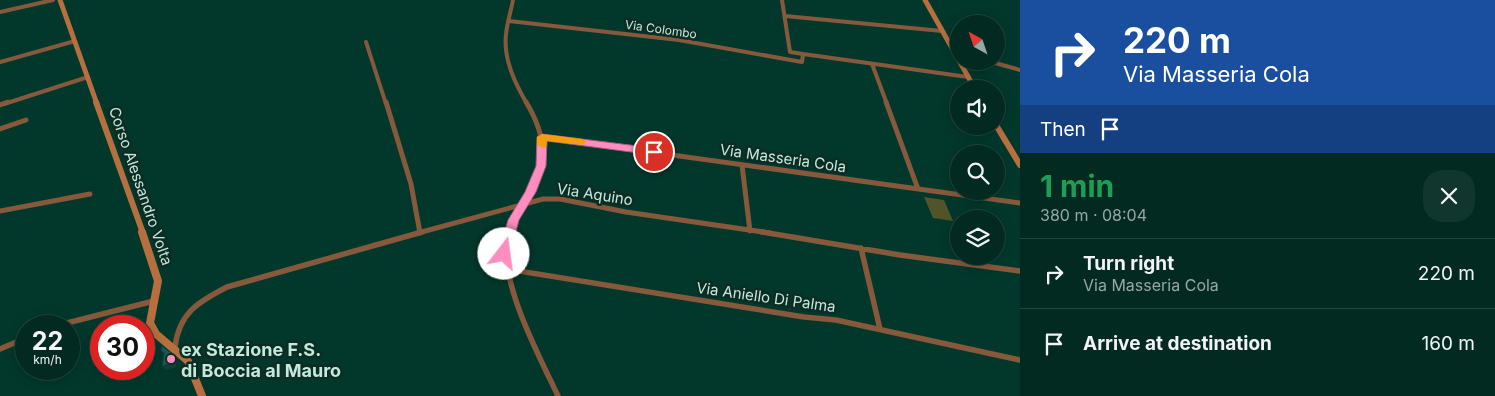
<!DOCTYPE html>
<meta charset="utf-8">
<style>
:root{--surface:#022a21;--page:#10362e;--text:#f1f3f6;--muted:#96a7a5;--line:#23463f}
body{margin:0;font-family:Inter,sans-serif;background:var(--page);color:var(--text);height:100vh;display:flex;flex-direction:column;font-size:19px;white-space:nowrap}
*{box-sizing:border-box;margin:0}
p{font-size:16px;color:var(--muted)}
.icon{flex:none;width:28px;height:28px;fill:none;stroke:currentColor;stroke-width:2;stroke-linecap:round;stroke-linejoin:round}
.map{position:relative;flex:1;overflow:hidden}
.drawer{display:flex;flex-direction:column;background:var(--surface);width:475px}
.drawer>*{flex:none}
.top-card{background:#1a4fa0;color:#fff;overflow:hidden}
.needle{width:32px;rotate:320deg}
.fabs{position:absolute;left:950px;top:15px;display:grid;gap:10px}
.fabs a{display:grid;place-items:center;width:55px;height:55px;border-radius:50%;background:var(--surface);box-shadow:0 2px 12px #0003,0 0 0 1px var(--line);font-size:25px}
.speed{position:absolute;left:15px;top:315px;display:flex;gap:10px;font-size:25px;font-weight:700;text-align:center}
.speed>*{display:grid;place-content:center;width:65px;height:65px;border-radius:50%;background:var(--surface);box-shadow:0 2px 12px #0003,0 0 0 1px var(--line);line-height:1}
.speed small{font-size:12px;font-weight:400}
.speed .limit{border:8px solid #d22;background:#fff;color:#111}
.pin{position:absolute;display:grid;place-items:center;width:42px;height:42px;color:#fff;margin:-21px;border:2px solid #fff;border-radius:50%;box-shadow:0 1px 5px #0007}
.me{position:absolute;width:55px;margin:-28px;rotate:15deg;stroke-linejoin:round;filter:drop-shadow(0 0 4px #0008)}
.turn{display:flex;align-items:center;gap:18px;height:105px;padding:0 20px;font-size:22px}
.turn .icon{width:65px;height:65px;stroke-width:2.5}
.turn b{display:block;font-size:35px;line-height:42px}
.then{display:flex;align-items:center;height:48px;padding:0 20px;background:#0003;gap:10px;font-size:19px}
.round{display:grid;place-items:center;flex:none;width:52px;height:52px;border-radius:20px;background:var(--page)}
.overview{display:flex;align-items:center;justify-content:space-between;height:85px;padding:0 20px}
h1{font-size:30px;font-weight:700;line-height:38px;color:#1e9e55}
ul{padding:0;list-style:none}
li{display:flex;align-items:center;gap:15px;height:70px;padding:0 20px;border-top:1px solid var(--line)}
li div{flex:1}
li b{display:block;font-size:19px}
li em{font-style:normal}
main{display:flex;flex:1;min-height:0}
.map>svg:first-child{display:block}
.green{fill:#515429}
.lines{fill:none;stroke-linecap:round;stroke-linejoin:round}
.minor-far2{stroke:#87593c;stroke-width:4}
.minor-far1{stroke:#87593c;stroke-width:5}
.minor{stroke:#87593c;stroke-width:5.5}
.secondary-far2{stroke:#b76f3f;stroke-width:5}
.secondary-far1{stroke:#b76f3f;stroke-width:6}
.secondary{stroke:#b76f3f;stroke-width:8}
.shaded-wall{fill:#123d3c}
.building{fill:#195756;stroke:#123d3c}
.route{fill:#fd8ebf;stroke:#a45c7c}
.slow{fill:#f59e0b}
.poi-dot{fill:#fd8ebf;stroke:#0e2b24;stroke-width:2}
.labels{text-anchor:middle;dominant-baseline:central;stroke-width:5;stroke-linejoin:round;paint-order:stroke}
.far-street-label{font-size:12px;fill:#c1ebdd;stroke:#0e2b24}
.street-label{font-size:15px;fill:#c1ebdd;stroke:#0e2b24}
.near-poi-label{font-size:18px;font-weight:bold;fill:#c1ebdd;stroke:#0e2b24;text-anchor:start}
</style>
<main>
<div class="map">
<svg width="1020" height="396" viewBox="0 0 1020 396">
<rect width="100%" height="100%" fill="#02382c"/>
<path class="green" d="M924,197L944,200L953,221L933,218Z"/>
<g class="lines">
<path class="minor-far2" d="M513,0C511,11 507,23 506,34C503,59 515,83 527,104
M782,0L790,52L803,54
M0,12L53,0
M785,16L942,31
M509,21L679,40L802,62L803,54L968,77
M366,42L386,104
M988,61L1020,70
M0,62L75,41
M872,64L887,104
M4,104L88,77"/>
<path class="minor-far1" d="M386,102L411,184L420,233
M886,102L918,189
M0,105L8,102
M0,129L26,120
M542,137L1020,203
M742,165L750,231
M0,211L90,194
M418,233L543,199H560L626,212L770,233
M509,233C527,179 563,163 526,102"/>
<path class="minor" d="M509,232C495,276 539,355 558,396
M762,232L900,255L1020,271
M861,248L880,329
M507,269L804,317L836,320L1020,360
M55,326L154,301
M175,347C179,313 198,302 227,287L422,232
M0,349L26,338"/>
<path class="secondary-far2" d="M60,0L97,104
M925,0L975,89"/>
<path class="secondary-far1" d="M96,102L143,233
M996,125L1020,165"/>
<path class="secondary" d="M142,232L158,281L150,323L156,334L188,361L202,396"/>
</g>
<path class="shaded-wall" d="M171,353L177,360L176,367L166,370L162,366Z"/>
<path class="building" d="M162,346L171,353L170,357L173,356L172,363L162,366L164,353L161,351Z"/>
<path class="route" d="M542,134L654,148L659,152L654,155L547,141L546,166L536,192L519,220L510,254L508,257H499L498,254L508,220L525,192L536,166L537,137Z"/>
<path class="slow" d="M542,134L582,139L587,142L582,145L547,141L546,147L542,148L537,144V137Z"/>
<circle class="poi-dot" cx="171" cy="359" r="5"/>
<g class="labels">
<g class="far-street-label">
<text transform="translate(661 29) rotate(8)">Via Colombo</text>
</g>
<g class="street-label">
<text transform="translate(783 158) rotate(8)">Via Masseria Cola</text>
<text transform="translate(141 186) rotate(71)">Corso Alessandro Volta</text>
<text transform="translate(595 194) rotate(9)">Via Aquino</text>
<text transform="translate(766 297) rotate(8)">Via Aniello Di Palma</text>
</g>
<g class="near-poi-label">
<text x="181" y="349">ex Stazione F.S.<tspan x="181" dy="21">di Boccia al Mauro</tspan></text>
</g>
</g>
</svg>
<div class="fabs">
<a><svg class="needle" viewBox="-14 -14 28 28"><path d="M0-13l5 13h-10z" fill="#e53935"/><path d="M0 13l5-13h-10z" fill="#96a7a5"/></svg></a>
<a><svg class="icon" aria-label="sound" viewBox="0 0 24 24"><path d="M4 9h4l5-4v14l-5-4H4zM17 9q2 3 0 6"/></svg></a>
<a><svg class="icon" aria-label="search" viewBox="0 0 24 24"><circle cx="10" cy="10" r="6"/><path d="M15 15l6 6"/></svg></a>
<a><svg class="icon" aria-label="layers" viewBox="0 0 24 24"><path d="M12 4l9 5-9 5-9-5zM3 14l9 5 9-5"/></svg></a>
</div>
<div class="speed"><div>22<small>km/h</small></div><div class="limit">30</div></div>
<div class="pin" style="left:654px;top:152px;background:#d93025"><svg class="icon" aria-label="arrive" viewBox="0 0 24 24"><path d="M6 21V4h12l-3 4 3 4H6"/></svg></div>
<svg class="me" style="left:504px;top:254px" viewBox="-20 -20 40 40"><circle r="19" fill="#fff"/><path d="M0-13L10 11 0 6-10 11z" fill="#fd8ebf"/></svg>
</div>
<section class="drawer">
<div class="top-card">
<div class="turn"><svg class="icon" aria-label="right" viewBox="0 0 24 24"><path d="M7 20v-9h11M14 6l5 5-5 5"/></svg><div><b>220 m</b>Via Masseria Cola</div></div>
<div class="then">Then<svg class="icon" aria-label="arrive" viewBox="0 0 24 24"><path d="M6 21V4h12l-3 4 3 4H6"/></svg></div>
</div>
<div class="overview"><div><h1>1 min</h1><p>380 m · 08:04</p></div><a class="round"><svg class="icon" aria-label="close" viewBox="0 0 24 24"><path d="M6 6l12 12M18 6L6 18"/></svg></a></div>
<ul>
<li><svg class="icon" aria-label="right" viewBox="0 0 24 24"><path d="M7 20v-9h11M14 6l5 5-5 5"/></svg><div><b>Turn right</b><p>Via Masseria Cola</p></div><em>220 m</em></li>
<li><svg class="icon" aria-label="arrive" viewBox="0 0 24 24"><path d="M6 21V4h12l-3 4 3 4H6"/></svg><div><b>Arrive at destination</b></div><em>160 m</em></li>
</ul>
</section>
</main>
